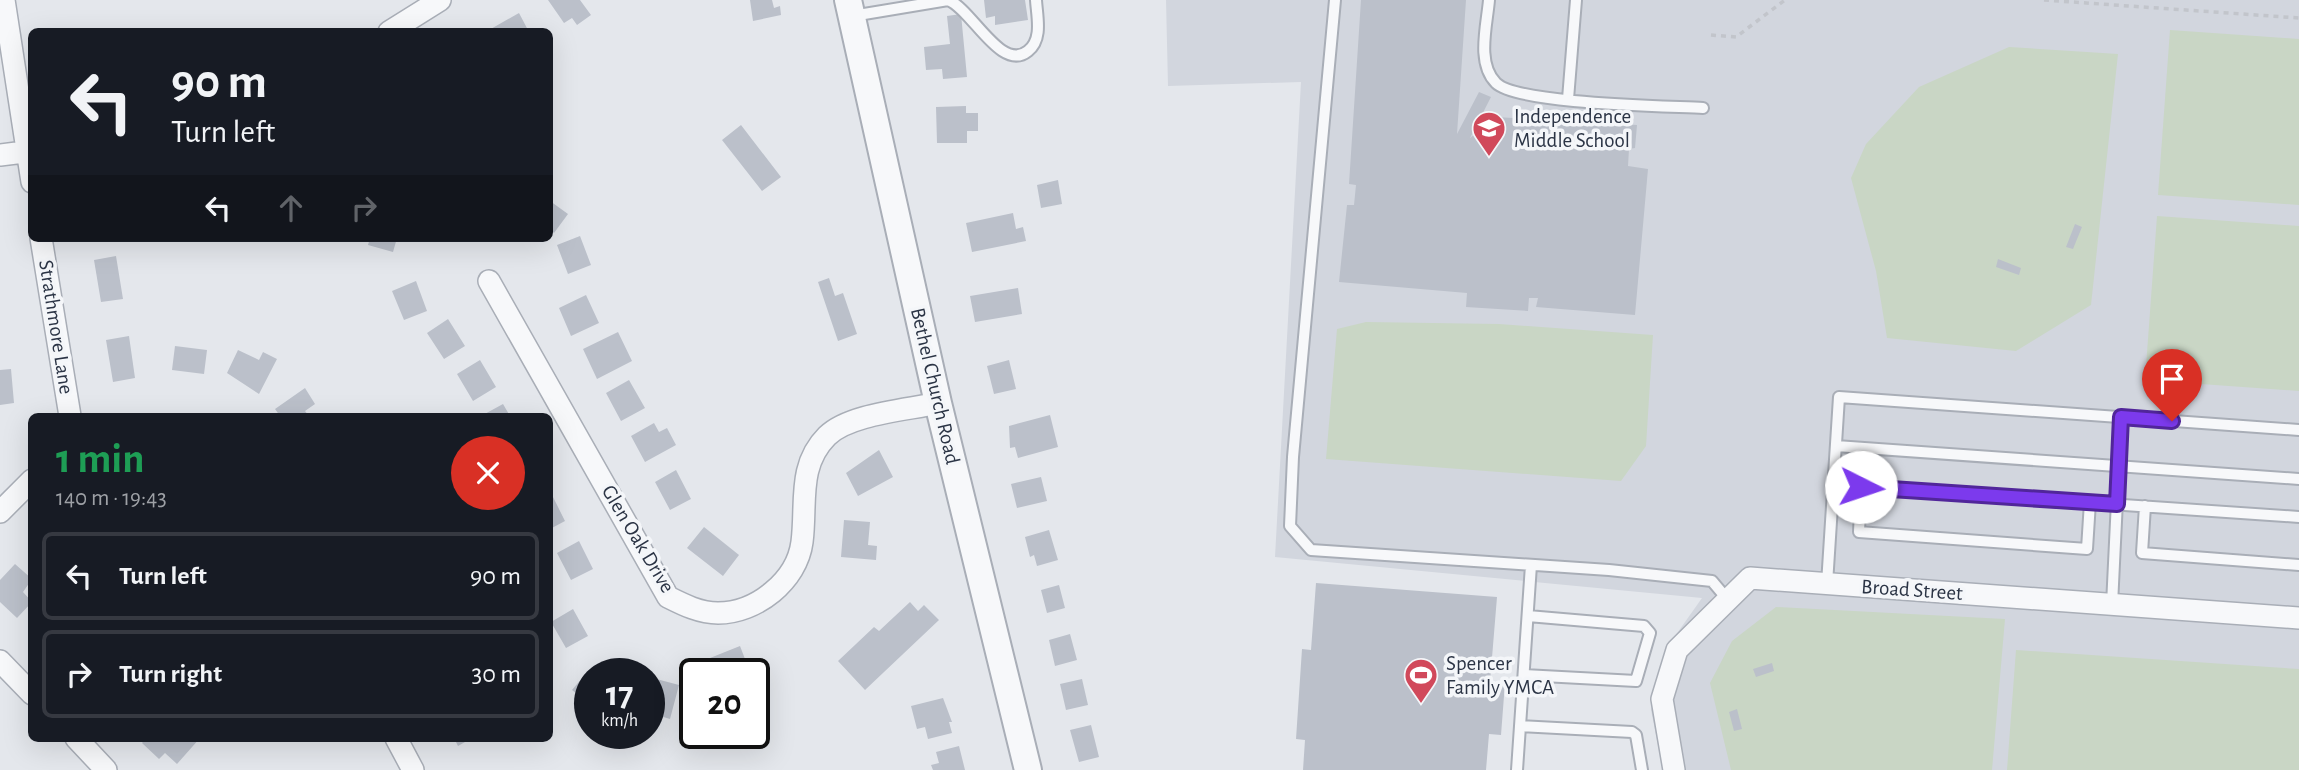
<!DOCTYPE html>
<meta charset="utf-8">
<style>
:root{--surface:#171b24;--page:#242831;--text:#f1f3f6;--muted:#9ea1a6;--line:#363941}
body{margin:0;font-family:"Alegreya Sans",sans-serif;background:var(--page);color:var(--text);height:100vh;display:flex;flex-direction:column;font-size:26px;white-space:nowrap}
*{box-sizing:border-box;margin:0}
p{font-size:23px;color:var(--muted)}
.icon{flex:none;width:38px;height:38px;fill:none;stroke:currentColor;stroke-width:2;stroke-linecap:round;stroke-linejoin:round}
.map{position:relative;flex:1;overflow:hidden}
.panel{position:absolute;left:28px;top:413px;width:525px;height:329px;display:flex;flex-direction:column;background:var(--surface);border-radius:10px;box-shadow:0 7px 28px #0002}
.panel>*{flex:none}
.hud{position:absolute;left:28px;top:28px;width:525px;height:214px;border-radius:10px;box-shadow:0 7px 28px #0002;background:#171b24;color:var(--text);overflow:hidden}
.speed{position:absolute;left:574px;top:658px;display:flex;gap:14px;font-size:35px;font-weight:700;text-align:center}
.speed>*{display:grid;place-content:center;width:91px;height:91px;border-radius:50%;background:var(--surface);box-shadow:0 7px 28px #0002;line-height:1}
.speed small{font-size:18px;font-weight:400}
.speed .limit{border:4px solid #111;border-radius:10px;background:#fff;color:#111}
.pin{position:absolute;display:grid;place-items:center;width:60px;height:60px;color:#fff;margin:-72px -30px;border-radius:50% 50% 50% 0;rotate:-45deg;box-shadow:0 0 7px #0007}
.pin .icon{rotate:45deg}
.me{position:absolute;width:77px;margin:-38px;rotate:94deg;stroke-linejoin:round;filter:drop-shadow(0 0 5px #0008)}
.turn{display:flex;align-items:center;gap:24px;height:147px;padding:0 28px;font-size:32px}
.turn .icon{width:91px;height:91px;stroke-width:2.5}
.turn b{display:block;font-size:49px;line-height:60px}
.lanes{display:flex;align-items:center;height:66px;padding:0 28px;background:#0003;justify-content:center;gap:35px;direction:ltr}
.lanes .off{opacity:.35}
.round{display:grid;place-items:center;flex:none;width:74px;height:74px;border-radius:37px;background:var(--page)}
.summary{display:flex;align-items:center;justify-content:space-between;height:119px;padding:0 28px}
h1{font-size:42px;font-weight:700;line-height:52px;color:#1e9e55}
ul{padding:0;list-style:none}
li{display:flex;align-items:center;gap:21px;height:88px;margin:0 14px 10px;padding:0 14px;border:4px solid var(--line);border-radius:10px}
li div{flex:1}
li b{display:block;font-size:26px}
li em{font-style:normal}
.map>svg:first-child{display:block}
.built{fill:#d2d6de}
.green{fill:#c9d6c5}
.building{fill:#bbc0ca}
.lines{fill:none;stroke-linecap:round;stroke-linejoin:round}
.service-casing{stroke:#a9aeb7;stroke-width:14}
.minor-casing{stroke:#a9aeb7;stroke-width:24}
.tertiary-casing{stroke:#a9aeb7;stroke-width:30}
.path{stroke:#c2c5cb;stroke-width:3.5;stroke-dasharray:5 5;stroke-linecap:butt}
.service{stroke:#f7f8fa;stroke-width:10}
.minor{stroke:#f7f8fa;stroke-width:21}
.tertiary{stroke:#f7f8fa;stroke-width:26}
.route-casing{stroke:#51269a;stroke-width:18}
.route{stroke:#7c3aed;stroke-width:12}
.labels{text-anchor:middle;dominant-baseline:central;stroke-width:7;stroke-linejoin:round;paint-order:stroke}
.poi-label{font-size:21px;fill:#2b3445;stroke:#f4f6f9;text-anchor:start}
.street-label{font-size:21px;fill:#2b3445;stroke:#f4f6f9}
</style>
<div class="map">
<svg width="2299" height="770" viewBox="0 0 2299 770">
<rect width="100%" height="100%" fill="#e4e7ec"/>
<path class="built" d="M1166,0H2299V770H1663L1651,710L1668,646L1702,598L1275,557L1301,82L1168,86Z"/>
<path class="green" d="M2170,30L2299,39V205L2158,195Z
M2009,47L2118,54L2091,305L2016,351L1887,338L1876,271L1851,178L1866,144L1919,87Z
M2157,216L2299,226V391L2145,380Z
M1366,322L1499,324L1653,335L1646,446L1621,481L1326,459L1337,329Z
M1776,607L2005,619L1992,770H1731L1710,683L1732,641Z
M2016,650L2299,669V770H2007Z"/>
<path class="building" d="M548,0H580L591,15L577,25L572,18L564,23Z
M750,0H772L774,8L780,6L781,15L753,21Z
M984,0H1025L1028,20L995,25V16L986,18Z
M1361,0H1466L1457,134L1479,92L1491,97L1470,138L1496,117L1637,125L1635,148L1629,149L1628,166L1648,169L1635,315L1536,307L1538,298H1529L1528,311L1466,307L1467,293L1339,282L1347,205H1354L1356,185L1349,184Z
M519,13L529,32H490L489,30Z
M961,14L967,77L943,79L942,69L926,70L924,47L950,44L947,16Z
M966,106V113H978V131H967V143H937L936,107Z
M741,125L781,177L762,191L722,140Z
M1058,180L1062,204L1041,208L1037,185Z
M550,201L568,214L554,233L550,229Z
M1013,213L1016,229L1023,227L1026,241L972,252L966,223Z
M2075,224L2082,227L2073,249L2066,247Z
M580,236L591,265L568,274L557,245Z
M370,238H397L393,252L368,245Z
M116,256L123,299L101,302L94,260Z
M1998,259L2021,268L2019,275L1996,267Z
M829,278L835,296L843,293L857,334L838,341L818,282Z
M416,281L427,311L404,320L392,291Z
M1018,288L1022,314L975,322L970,296Z
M586,295L599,323L571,336L559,308Z
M448,319L465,346L444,359L427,333Z
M618,332L632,361L597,379L583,349Z
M129,336L135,378L113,382L106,340Z
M175,346L207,350L204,374L172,370Z
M238,350L259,360L263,352L277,359L259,394L227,373Z
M480,360L496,387L473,401L457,374Z
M1009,360L1016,389L994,394L987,366Z
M11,369L14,403L0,405V370Z
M629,380L645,408L621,421L606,393Z
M305,388L315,404L305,411L309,416H280L275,409Z
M503,404L510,416H481Z
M1050,415L1058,447L1018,458L1015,447L1010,448L1009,426Z
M654,423L659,432L667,428L676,445L645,462L631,436Z
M879,450L893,477L858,496L846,473Z
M676,470L691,499L670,510L655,482Z
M1041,477L1047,501L1017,508L1011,484Z
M550,491L565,521L550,529Z
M844,520L870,522L868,545L877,546L876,560L841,557Z
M704,527L739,555L723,576L687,548Z
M1049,530L1058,560L1037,566L1034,555L1030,557L1025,537Z
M579,541L593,569L571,580L557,553Z
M15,564L32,579L23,592L32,602L17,618L0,602V580Z
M1316,583L1497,597L1490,682L1505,683L1501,735L1489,734L1486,770H1303L1305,740L1296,739L1302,649L1311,650Z
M1059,585L1065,608L1047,613L1041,590Z
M910,602L918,611L924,605L939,620L865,690L838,661L874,627L879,631Z
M573,609L588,636L566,648L551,622Z
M1070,634L1077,660L1055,666L1049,640Z
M740,646L745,659L741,661L745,672L716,674L710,658Z
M1772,663L1774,671L1756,677L1753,669Z
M588,671L590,673V704L572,690Z
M649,677L679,685L670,719L657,715L659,710L649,707Z
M1082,679L1088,705L1066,710L1060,684Z
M943,698L952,722H949L952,733L928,739L925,727L917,729L911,706Z
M1737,709L1742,729L1734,731L1729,712Z
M1091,725L1099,757L1079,762L1070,730Z
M146,738H200L177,764L165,753L159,759L142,743Z
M454,738H472L458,746Z
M959,746L965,770H933L931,765L939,763L936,752Z"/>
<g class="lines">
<defs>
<path id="service" d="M1335,0L1293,457L1290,526L1311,550L1609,570L1712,581L1728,600
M1489,0C1487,25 1476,63 1496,83C1517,104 1667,106 1703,108
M852,16L948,0C972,9 1001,73 1028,51C1043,39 1037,17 1036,0
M1568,99L1576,0
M1836,446L2299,479
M1833,485L2299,517
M1861,487L1859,532L2087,549L2090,502
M2145,506L2142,553L2299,565
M1827,584L1839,397L2299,430
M2112,605L2121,417
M1524,675L1636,681L1650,633L1644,626L1528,616
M1520,726L1632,732L1636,735L1642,770
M1517,770L1531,565"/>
<path id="minor" d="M4,0L32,182
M389,32L440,0
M0,155L32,151
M41,238L70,416
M489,281L668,597C684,605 700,613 718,613C756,613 797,581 802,542C807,504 797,466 827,436C849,414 907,410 938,403
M0,512L32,480
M0,661L32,694
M76,738L106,770
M396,738L413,770
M1674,770L1662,699L1677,650L1750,578L2299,618"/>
<path id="tertiary" d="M848,0L938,403L1028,770"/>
</defs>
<use href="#service" class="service-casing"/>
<use href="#minor" class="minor-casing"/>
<use href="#tertiary" class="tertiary-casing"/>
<path class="path" d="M2044,0L2299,18
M1711,35L1736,37L1785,0"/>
<use href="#service" class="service"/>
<use href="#minor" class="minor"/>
<use href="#tertiary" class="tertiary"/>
</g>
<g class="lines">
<defs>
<path id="route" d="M1861,487L2117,504L2121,417L2172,421"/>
</defs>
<use href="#route" class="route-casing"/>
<use href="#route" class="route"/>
</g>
<defs>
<symbol id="school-pin" viewBox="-11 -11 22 30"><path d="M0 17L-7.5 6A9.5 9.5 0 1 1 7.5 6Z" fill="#d1495b" stroke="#f4f6f9"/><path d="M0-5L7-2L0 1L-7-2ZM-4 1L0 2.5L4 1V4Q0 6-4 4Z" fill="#fff"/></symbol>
<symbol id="stadium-pin" viewBox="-11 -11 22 30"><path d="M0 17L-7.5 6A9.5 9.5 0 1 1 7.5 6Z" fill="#d1495b" stroke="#f4f6f9"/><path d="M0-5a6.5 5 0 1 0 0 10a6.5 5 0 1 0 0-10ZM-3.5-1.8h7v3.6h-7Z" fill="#fff"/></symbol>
</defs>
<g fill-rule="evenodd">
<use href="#school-pin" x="1470" y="109" width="38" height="52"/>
<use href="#stadium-pin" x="1402" y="656" width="38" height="52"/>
</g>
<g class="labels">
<g class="poi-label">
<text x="1514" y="116">Independence<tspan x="1514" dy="24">Middle School</tspan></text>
<text x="1446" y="663">Spencer<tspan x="1446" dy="24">Family YMCA</tspan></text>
</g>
<g class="street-label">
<text transform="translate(56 327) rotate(81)">Strathmore Lane</text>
<text transform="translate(935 386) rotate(77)">Bethel Church Road</text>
<text transform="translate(638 539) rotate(59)">Glen Oak Drive</text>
<text transform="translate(1912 590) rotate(4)">Broad Street</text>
</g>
</g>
</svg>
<div class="speed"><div>17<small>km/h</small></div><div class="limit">20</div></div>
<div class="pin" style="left:2172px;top:421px;background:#d93025"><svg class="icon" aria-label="arrive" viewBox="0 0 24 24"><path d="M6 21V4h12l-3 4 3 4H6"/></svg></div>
<svg class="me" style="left:1861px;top:487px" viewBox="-20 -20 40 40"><circle r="19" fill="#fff"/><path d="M0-13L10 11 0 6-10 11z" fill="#7c3aed"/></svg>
<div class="hud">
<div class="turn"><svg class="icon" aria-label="left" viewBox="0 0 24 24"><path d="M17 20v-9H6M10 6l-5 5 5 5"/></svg><div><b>90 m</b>Turn left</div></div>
<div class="lanes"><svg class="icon" aria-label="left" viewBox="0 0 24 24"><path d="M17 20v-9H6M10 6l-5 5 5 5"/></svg><svg class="icon off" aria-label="ahead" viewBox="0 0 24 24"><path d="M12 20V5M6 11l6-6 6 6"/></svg><svg class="icon off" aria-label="right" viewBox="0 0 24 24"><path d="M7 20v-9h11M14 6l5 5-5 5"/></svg></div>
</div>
<section class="panel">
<div class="summary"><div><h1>1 min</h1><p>140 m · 19:43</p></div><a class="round" style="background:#d93025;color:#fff"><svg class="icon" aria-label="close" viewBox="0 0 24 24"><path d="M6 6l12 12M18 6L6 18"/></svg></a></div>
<ul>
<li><svg class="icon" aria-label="left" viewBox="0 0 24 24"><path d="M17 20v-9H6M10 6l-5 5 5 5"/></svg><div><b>Turn left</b></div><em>90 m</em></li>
<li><svg class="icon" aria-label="right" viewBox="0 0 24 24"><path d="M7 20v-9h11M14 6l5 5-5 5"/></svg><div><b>Turn right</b></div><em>30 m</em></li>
</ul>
</section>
</div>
